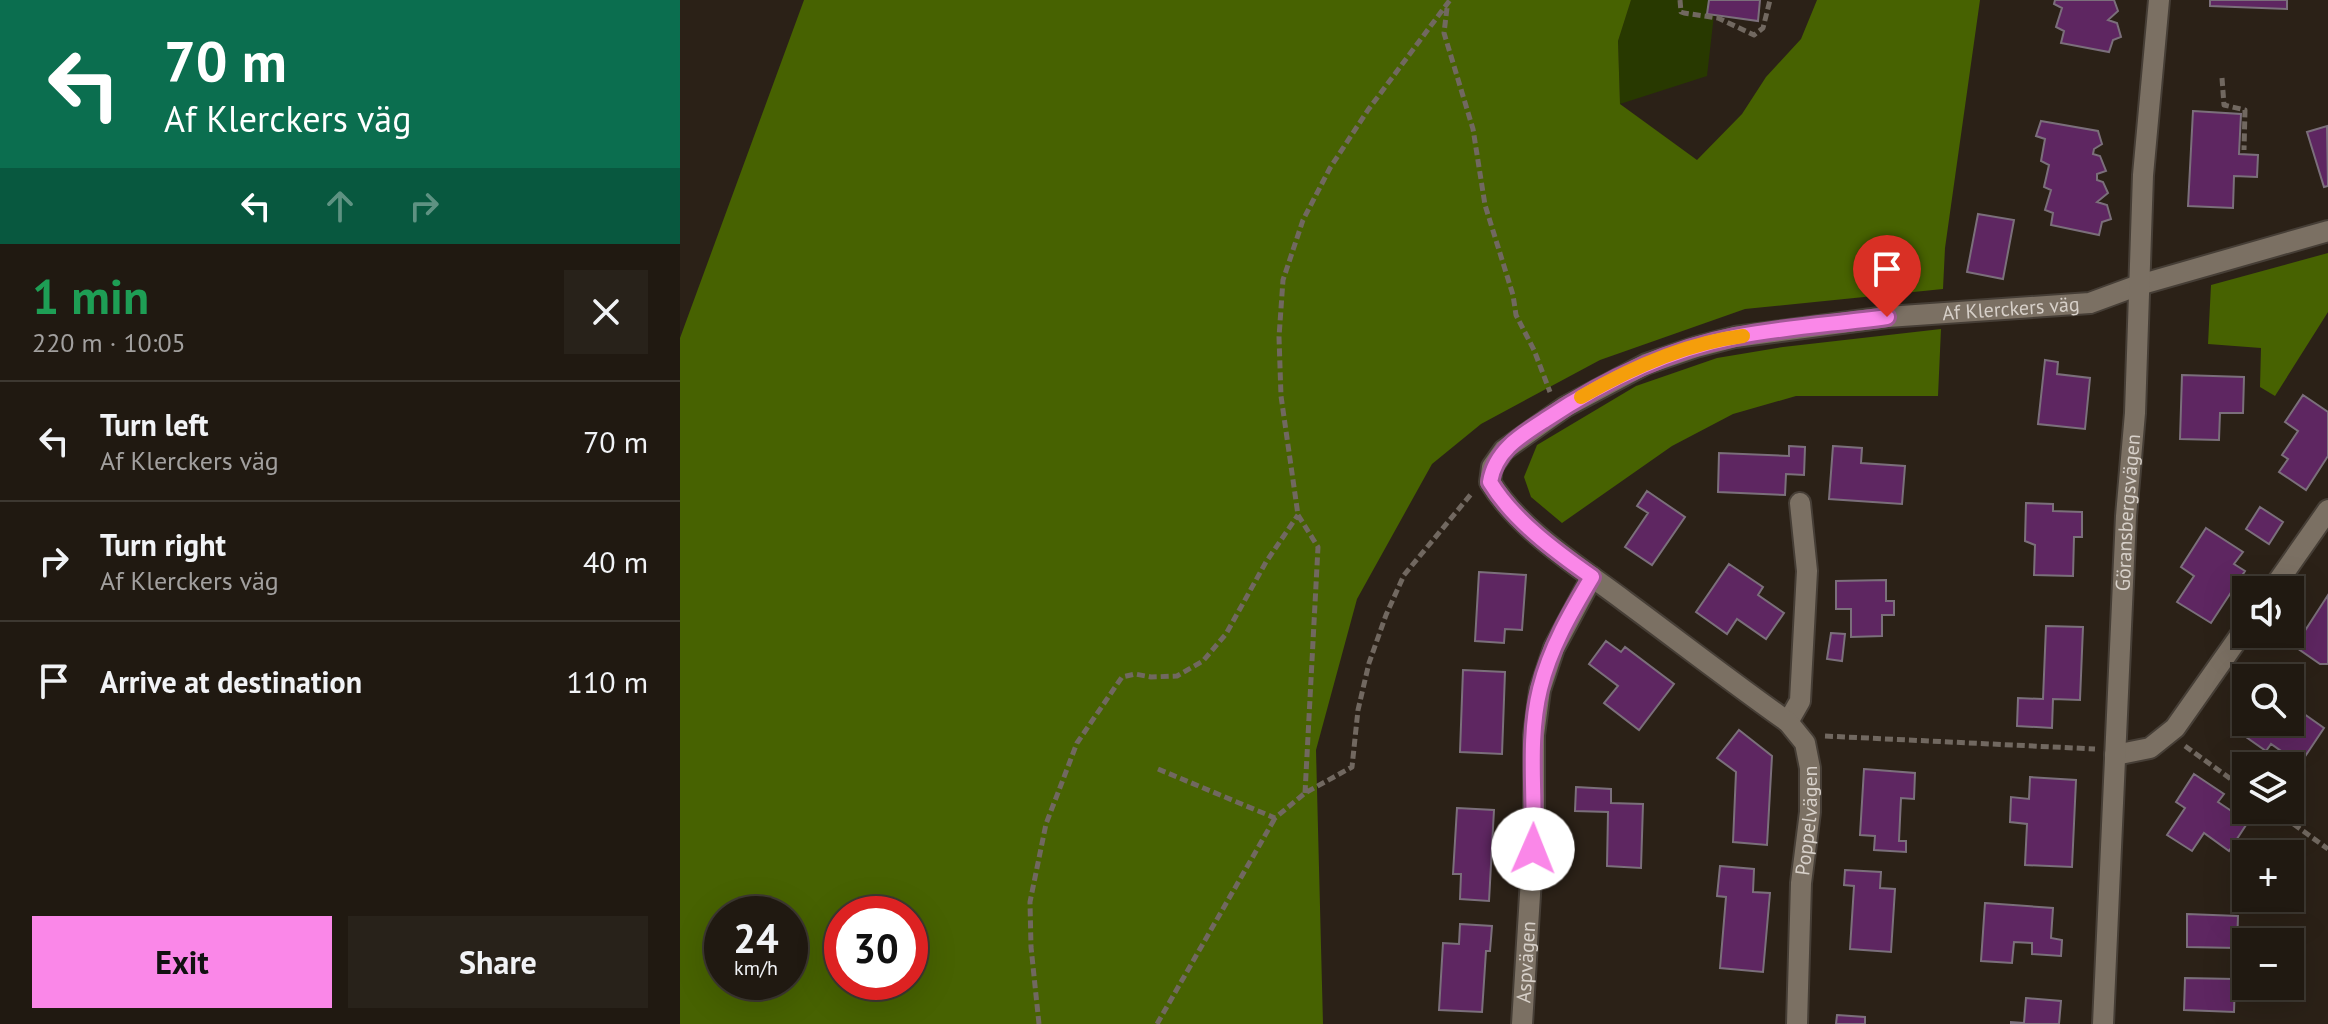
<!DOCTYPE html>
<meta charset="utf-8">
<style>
:root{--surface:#201911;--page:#28221a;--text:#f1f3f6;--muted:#a2a09f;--line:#3d3831;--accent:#fa87e8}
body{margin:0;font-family:"PT Sans",sans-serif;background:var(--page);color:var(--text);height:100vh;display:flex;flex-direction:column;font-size:30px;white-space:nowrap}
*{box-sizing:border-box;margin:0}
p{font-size:26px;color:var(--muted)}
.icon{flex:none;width:44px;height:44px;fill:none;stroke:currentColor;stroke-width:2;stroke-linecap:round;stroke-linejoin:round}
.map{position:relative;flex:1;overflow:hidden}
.side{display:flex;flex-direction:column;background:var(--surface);width:680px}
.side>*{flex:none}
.guide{background:#0b6e4f;color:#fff;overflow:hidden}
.controls{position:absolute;left:1552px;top:576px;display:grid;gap:16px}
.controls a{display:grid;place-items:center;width:72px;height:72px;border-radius:0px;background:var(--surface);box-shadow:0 8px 32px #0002,0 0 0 2px var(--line);font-size:40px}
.speed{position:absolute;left:24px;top:896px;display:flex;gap:16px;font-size:40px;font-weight:700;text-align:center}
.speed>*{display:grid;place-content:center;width:104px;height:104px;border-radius:50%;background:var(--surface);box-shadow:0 8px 32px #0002,0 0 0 2px var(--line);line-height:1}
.speed small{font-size:20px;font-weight:400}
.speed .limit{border:12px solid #d22;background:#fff;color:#111}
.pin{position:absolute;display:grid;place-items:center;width:68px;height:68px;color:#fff;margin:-82px -34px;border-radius:50% 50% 50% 0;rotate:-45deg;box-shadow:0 0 8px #0007}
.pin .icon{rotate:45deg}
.me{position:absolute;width:88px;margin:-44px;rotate:1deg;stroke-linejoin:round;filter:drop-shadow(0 0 6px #0008)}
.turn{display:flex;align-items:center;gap:28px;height:168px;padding:0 32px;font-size:36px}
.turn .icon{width:104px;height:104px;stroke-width:2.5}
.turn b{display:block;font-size:56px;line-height:68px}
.lanes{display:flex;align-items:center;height:76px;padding:0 32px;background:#0003;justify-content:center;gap:40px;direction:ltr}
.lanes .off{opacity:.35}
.round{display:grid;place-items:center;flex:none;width:84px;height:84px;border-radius:0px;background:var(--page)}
.headline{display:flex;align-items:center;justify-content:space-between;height:136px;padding:0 32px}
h1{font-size:48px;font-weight:700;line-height:60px;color:#1e9e55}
.cta{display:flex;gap:16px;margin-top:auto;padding:16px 32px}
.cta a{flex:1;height:92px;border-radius:0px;background:var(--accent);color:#111;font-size:32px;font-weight:700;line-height:92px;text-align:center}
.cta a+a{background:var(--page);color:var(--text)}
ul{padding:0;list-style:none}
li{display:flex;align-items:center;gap:24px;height:120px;padding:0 32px;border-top:2px solid var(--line)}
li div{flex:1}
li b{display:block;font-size:30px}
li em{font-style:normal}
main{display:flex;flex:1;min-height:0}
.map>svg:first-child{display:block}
.green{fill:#283900}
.forest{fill:#476201;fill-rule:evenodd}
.building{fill:#5e2661;stroke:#7b6f7b;stroke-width:2}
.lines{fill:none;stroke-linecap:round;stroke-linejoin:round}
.minor-casing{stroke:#463e36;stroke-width:24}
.tertiary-casing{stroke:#463e36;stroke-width:24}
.path{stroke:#716860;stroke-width:5;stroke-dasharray:8 4;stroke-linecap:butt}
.minor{stroke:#7b7063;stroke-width:20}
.tertiary{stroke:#7b7063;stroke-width:20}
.route-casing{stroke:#a25897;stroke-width:20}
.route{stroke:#fa87e8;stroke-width:14}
.slow{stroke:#f59e0b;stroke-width:14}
.labels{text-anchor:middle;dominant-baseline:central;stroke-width:8;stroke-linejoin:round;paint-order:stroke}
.street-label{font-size:20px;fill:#d7d0c9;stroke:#100c07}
</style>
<main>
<section class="side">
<div class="guide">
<div class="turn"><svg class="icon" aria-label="left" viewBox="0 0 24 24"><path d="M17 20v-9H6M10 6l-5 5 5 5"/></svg><div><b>70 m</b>Af Klerckers väg</div></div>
<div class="lanes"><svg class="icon" aria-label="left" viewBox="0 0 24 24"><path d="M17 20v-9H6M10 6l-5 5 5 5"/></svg><svg class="icon off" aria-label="ahead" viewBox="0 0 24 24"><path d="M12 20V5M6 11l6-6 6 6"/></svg><svg class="icon off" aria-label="right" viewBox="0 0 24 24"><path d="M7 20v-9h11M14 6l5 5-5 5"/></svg></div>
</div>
<div class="headline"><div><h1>1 min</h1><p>220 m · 10:05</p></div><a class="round"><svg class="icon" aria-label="close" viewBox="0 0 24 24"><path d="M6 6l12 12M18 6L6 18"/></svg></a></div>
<ul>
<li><svg class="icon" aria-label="left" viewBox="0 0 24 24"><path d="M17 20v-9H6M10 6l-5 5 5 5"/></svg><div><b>Turn left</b><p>Af Klerckers väg</p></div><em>70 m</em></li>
<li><svg class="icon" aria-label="right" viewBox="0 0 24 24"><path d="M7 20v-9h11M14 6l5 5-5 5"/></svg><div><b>Turn right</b><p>Af Klerckers väg</p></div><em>40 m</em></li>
<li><svg class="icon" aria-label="arrive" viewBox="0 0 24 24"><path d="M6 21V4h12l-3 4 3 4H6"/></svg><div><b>Arrive at destination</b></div><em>110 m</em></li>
</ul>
<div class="cta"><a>Exit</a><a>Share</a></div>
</section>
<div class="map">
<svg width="1648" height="1024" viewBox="0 0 1648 1024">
<rect width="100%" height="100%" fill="#2b2117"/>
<path class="green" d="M951,0H1029L1027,14L1034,15L1027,76L940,104L938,41Z"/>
<path class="forest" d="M124,0H951L938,41L940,104L1017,160L1062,114L1086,77L1121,39L1137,0H1300L1265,248L1263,289L1065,309L920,360L801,424L752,464L677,599L636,750L643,1024H0V338ZM42,914H110V982H42ZM162,914H230V982H162Z
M1648,253V312L1595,396L1580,387L1581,348L1528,344L1531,285Z
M1261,329L1258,396H1116L1053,414L992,446L882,523L851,497L844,477L857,445L956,386L1037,358L1103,347Z"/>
<path class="building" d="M1029,0H1080L1078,21L1027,14Z
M1375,0H1434L1438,11L1428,20L1437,23L1441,37L1433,40L1429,52L1381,43L1384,31L1376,27L1382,8L1374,4Z
M1530,0H1607V9L1530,6Z
M1513,111L1561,114L1559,154L1578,155L1577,177L1554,176L1553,208L1508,206Z
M1361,121L1418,131L1422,144L1414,149L1413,154L1420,156L1426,171L1417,174V180L1423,182L1428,193L1417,202L1427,205L1431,219L1422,222L1419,235L1371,225L1373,213L1365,210L1371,190L1364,187L1369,165L1361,161L1365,139L1356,136Z
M1647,126L1648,186L1644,187L1627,132Z
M1298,214L1334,220L1323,279L1287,272Z
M1365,360L1378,362L1377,374L1410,378L1405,429L1358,424Z
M1502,375L1564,377L1563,413H1540L1539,440L1500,439Z
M1623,395L1648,412V456L1626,490L1599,472L1608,459L1602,455L1618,431L1605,422Z
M1109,446L1125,447L1124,475L1106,474L1105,495L1038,492L1039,453L1109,456Z
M1153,446L1182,448L1181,463L1225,466L1222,504L1149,499Z
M967,491L1005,517L972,565L945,547L968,513L957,506Z
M1346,503L1373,504V511L1402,512V537H1394L1393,576L1354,575L1355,545L1345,541Z
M1580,507L1603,522L1589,544L1566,529Z
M1526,528L1563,552L1554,564L1565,571L1531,623L1497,602L1514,576L1501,567Z
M1049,564L1083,587L1078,595L1104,613L1086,639L1057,619L1047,634L1016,612Z
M799,572L846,575L842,630L825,629L824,643L795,641Z
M1206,580V601H1214V615H1202V636L1171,637V609H1156V581Z
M1648,595V664H1640L1617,648L1619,640Z
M1366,626L1403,627L1400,700L1373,699L1372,728L1337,726L1338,698L1363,699Z
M1151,633L1165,634L1162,661L1147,659Z
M926,641L941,652L945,647L994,684L959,730L924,703L938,686L909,664Z
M783,670L825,672L822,754L780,752Z
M1610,704L1644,728L1620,764L1591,744L1586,751L1566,737L1576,722H1610Z
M1059,730L1092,756L1087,845L1053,842L1056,772L1037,758Z
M1184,769L1235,773L1234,799L1221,798L1219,841H1226V852L1194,850L1195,836L1180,835Z
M1514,774L1544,794L1538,802L1568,822L1549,851L1524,833L1512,851L1487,835L1505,808L1496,802Z
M1350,777L1396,780L1392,867L1345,865L1347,824L1330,822L1331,797L1349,799Z
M896,787L931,789V803L963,804L961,868L927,866L928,812L895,811Z
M777,808L814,810L809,901L780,899L781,874H773Z
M1040,866L1074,869L1073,892L1090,893L1083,972L1040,968L1046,897L1037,896Z
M1165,870L1201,872L1200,888L1215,889L1211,952L1170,949L1174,886L1164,885Z
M1305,903L1373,908L1371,938L1382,940L1381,956L1352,954V943L1334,942L1332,963L1301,961Z
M1507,914L1558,916L1557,948L1507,947Z
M780,924L812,926L810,951H806L802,1012L759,1010L763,943L779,944Z
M1505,978L1555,979L1554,1012L1504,1010Z
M1346,998L1381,1001L1379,1024H1331V1022L1344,1023Z
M1157,1015L1185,1017V1024H1156Z"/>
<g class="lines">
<defs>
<g id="minor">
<path d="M1592,590L1648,510"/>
<path d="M1108,722L1120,701L1127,571L1120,503"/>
<path d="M1435,755L1470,748L1495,728L1566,627"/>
<path id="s1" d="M842,1024L854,830V735L860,690L874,648L912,577"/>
<path id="s2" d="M1117,1024L1121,883L1130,812V768L1125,743L1108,722C1053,683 1000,642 946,602C900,567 840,531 810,482L812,467L824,450L885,407L966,364L1016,347L1055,337L1207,317L1410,303L1459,285L1648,231"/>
</g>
<g id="tertiary">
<path id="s3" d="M1423,1024L1446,516L1455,413L1463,175L1479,0"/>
</g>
</defs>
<use href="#minor" class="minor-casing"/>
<use href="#tertiary" class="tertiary-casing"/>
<path class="path" d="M1000,0L1001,12L1004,13L1038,18L1074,35L1083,28L1090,0
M767,8L764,33L793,129L805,205L833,295L836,315L854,350L870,392
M1542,78L1544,105L1565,110L1564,150
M1145,736L1415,749
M1505,746L1566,790
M478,769L595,818L625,793L672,767L678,710L689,663L706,615L724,575L792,493
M625,793L638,547L618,515L601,396L599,337L603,280L623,220L650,168L688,110L770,0
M1594,810L1648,849
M359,1024L351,947L350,902L366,824L397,743L442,677L455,674L471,677L497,676L523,661L546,634L586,562L618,515
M477,1024L595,818"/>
<use href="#minor" class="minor"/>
<use href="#tertiary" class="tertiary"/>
</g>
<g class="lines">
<defs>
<path id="route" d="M853,849C856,796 847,741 860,689C870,648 891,612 912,577C875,551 833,520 810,482C815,451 840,436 865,420C922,382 987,350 1055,337C1105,327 1157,324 1207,317"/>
</defs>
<use href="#route" class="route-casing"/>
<use href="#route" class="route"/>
<path class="slow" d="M901,397C949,369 1007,343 1063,336"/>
</g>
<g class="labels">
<g class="street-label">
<text stroke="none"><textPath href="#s2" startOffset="1266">Af Klerckers väg</textPath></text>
<text stroke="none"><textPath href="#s3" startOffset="512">Göransbergsvägen</textPath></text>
<text stroke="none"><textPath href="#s2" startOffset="204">Poppelvägen</textPath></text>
<text stroke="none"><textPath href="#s1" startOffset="62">Aspvägen</textPath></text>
</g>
</g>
</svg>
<div class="controls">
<a><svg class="icon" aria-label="sound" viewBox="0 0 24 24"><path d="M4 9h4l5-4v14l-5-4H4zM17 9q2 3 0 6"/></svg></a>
<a><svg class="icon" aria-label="search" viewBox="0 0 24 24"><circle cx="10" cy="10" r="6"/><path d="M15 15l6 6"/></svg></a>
<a><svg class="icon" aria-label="layers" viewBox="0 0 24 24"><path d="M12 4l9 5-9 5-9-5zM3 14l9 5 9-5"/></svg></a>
<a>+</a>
<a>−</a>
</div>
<div class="speed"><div>24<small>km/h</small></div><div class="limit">30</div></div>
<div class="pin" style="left:1207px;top:317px;background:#d93025"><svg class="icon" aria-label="arrive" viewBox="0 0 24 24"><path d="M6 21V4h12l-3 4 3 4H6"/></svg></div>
<svg class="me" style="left:853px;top:849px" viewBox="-20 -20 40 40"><circle r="19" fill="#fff"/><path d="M0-13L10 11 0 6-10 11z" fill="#fa87e8"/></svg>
</div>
</main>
